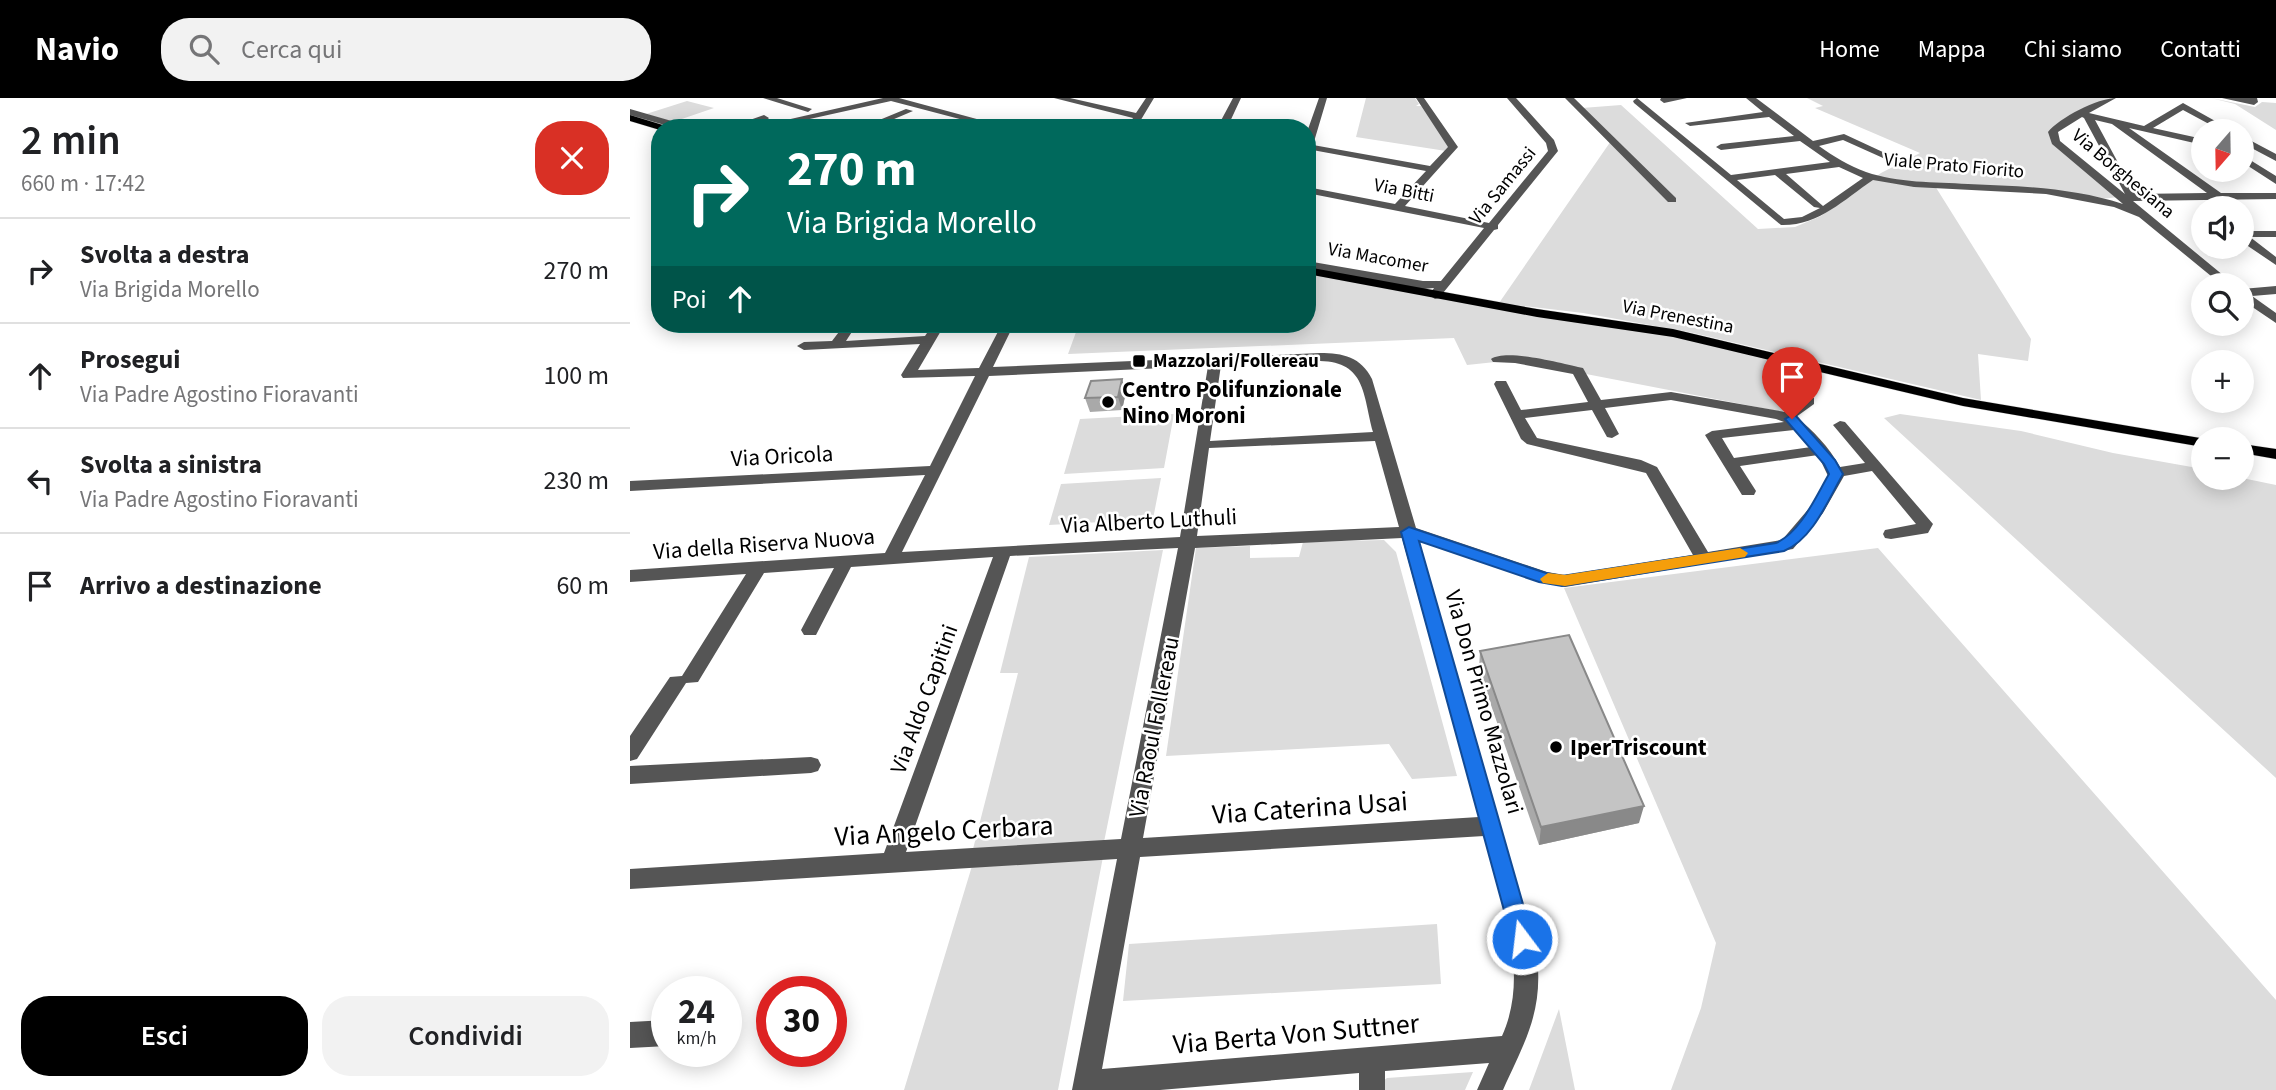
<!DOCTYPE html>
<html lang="it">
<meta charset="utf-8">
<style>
:root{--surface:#fff;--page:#f2f2f2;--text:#202124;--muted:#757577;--line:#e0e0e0;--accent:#000}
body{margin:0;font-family:"Source Sans 3",sans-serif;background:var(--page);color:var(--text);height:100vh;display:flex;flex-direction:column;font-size:26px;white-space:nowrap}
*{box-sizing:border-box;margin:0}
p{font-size:23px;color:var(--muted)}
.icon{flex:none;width:38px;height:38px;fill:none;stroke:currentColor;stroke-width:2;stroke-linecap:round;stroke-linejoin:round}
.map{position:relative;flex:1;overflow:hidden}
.panel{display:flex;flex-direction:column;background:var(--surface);width:630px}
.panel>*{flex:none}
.guide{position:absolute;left:21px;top:21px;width:665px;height:214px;border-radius:28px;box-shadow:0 4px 18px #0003;background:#00695c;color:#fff;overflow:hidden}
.needle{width:46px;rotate:200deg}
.fabs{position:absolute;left:1561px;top:21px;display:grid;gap:14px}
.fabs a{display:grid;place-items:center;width:63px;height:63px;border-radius:50%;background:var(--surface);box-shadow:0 4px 18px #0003;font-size:35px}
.speed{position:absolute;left:21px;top:878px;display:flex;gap:14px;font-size:35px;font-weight:700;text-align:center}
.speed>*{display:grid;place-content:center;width:91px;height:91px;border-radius:50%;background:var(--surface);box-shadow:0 4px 18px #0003;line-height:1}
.speed small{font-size:18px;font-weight:400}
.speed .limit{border:10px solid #d22;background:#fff;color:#111}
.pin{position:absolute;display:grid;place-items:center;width:60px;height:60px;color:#fff;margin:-72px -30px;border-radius:50% 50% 50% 0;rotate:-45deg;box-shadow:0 0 7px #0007}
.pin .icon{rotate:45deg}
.me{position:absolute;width:77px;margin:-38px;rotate:345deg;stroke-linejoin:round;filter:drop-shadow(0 0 5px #0008)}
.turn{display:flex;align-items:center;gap:24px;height:147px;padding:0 21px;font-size:32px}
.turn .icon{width:91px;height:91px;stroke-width:2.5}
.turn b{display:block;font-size:49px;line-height:60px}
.then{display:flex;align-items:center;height:66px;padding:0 21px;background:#0003;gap:14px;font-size:26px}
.round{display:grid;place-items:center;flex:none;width:74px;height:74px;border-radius:28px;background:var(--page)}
.overview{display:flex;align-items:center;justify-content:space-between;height:119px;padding:0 21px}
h1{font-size:42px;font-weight:600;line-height:52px}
.button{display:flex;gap:14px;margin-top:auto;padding:14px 21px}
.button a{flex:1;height:80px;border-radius:28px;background:var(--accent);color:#fff;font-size:28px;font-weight:600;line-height:80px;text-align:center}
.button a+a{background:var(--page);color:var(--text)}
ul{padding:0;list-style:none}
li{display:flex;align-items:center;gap:21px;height:105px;padding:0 21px;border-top:2px solid var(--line)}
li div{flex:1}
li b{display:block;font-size:26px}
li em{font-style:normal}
header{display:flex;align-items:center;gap:42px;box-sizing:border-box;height:98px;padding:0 35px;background:var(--accent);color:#fff}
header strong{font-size:33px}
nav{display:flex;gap:38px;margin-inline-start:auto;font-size:24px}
.search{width:490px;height:63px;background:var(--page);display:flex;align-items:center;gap:18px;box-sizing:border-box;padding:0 24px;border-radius:28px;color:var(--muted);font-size:26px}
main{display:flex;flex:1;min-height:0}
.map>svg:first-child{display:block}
.green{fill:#dcdcdc}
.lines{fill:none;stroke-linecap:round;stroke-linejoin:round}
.major-casing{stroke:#dbdbdb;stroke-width:1}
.minor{fill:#555;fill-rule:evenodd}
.major{fill:#000;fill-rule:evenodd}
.wall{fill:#a9a9a9}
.shaded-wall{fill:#898989}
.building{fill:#c4c4c4;stroke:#898989;stroke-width:2}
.route{fill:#1a73e8;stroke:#114b97;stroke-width:2}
.slow{fill:#f59e0b}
.poi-dot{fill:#000;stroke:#fff;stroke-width:2.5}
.labels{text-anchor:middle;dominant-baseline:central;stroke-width:5;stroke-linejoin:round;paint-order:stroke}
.far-street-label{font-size:19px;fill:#000;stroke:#fff}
.far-poi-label{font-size:19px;font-weight:bold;fill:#000;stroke:#fff;text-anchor:start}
.poi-label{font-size:23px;font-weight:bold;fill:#000;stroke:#fff;text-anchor:start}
.street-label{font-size:23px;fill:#000;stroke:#fff}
.near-street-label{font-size:28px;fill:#000;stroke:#fff}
</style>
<header>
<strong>Navio</strong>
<div class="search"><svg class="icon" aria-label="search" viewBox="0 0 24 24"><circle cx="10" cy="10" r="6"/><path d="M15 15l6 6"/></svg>Cerca qui</div>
<nav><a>Home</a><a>Mappa</a><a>Chi siamo</a><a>Contatti</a></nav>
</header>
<main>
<section class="panel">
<div class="overview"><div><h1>2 min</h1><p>660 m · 17:42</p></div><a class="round" style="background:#d93025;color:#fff"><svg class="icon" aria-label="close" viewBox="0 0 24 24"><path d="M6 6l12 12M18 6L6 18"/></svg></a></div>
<ul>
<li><svg class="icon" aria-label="right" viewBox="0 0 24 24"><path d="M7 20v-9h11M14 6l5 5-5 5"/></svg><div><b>Svolta a destra</b><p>Via Brigida Morello</p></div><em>270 m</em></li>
<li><svg class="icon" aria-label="ahead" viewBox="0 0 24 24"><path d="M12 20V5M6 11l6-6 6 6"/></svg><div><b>Prosegui</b><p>Via Padre Agostino Fioravanti</p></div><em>100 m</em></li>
<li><svg class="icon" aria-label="left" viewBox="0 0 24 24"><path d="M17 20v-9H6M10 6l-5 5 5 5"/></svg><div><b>Svolta a sinistra</b><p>Via Padre Agostino Fioravanti</p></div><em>230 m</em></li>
<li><svg class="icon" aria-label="arrive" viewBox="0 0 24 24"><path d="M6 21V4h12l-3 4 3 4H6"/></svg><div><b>Arrivo a destinazione</b></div><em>60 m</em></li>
</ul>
<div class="button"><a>Esci</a><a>Condividi</a></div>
</section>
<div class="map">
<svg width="1646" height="992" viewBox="0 0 1646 992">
<rect width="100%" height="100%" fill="#fff"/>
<path class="green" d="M736,0H785L789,6L786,8H791L821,49L816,53L726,39Z
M1177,0H1482L1450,16L1422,38L1489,99L1470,101L1424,93L1305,88L1401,241L1398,263L1348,256L1351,302L1059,234L953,215L869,205L983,40L952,10L991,7L1128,131L1165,129L1191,118L1251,75L1290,55L1185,10L1193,8Z
M1581,0L1625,9L1632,4L1646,5V32L1605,6Z
M57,3L84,10L43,24L16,16Z
M677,176L917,220L1028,235L1163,268L1167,301L1152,314L884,262L837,267L824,240L438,256L449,226H677Z
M544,316L534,370L434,376L450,321Z
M1270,316L1391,333L1483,355L1573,371V380H1612L1646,387V680L1254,320Z
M531,380L523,421L419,427L431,386Z
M754,442L766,454L827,678L782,681L759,646L536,658L566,450L620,448V460L669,459L673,444Z
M1248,450L1646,902V992H1041L1071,910L1086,845L934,490Z
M533,452L474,744L343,751L388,575H370L399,459Z
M473,759L428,992H274L342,768Z
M807,826L811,886L493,903L499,846Z
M929,911L945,992H899Z
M843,974L835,992H752V984L757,980Z"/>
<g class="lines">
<defs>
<path id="major" d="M0,17L36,28L37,30H30V32L0,23Z
M677,169L907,211L1043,231L1333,300L1576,341H1573V349L1333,308L1043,239L907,219L677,176Z
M1612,346L1646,351V361L1612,355Z"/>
</defs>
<use href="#major" class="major-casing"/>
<path class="minor" d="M133,0H147L182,11L178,14Z
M253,0H269L380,30H364L261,3L139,30H121Z
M424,0H440L506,15L516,0H524L506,30H497L503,20Z
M603,0H611L597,30H587Z
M689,0H697L683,47L800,68L818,49L786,0H794L828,49L775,108L859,125L918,53L916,45L877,0H886L924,42L928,53L868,127V131L864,132L809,200L805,201L799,197L804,190L793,191L677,170V163L793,183H811L854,130L677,95V89L765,106L796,73L677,51V34Z
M935,0H944L1046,100V104H1038Z
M1007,0L1101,77L1200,64L1170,43L1091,52L1086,49L1091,46L1164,38L1139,19L1060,28L1055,25L1133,14L1116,0H1126L1183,43L1214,36L1270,62L1262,64L1213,42L1189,48C1203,58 1219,68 1236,74C1268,85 1304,84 1338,86C1391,88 1443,90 1493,106L1422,46L1418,34C1429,20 1468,0 1486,0L1459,15L1514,28L1553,5L1603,33H1592L1553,12L1523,30L1573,41V47L1499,30L1591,95H1646V101L1503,103L1605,187H1592L1509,119L1484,109L1416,96L1284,89L1243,82C1213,102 1189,128 1151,127L1004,5L1003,3ZM1452,19L1454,20L1495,96L1430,43L1428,34ZM1465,22L1482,26L1577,95L1505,96ZM1209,69L1233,80L1193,108L1156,76ZM1145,77L1184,109L1190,110L1172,119L1154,121L1107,82Z
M1031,0H1057L1034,5L1030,2Z
M1592,0H1627L1628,4L1624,7Z
M0,11L59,28L60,30H45L0,17Z
M276,11L283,13L243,30H230Z
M134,17L139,20L137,22L112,30H97Z
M1612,38L1646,56V63L1612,45Z
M1612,57L1646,78V86L1612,64Z
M1612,133H1646V139H1620L1646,159V167L1612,144Z
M1646,188V196L1622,198L1646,215V225L1612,202V191Z
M215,226H227L216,243L295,238L303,226H315L288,272L349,270L372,226H384L363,269L690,255C713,255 731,259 742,281L786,430L917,474L935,477L1063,457L1016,375L897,346L891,341L864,286L866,283H876L891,312L958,304L943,276L885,265L863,264L861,261C876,250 934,266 953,270L971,302L1041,294L1155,314L1174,300H1184V306L1166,319C1183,332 1199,349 1210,369L1235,365L1203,327L1210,323L1215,324L1303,426L1298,435L1261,441L1255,440L1253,436L1255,432L1286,426L1242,373L1214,378L1193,415L1163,451L935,489L909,484L789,443L906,851C915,911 896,941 873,992H847L859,965L755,973V992H729V975L530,992H442L487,761L0,791V771L254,755L363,459L221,469L186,537H174L171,532L204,470L134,475L68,584L56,585L7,661L0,663V638L40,579L52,578L116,476L0,484V472L255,455L295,377L0,393V383L300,368L345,278L273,280L271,277L290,246L174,252L167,248L174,244L202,243ZM690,263C736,264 733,297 743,334L580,343L591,267ZM578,268L550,439L272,454L359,278ZM1041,302L1146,321L1154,324L1082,333L1075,337L1112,397H1124L1126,393L1110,368L1188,357L1198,378L1181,408L1152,442L1078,454L1027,369L1011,362L907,340L895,320L962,312L977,339L982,340L989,336L975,310ZM1164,332L1181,349L1104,360L1092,340ZM745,343L769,429L567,438L579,350ZM772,440L849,719L513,740L565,450ZM548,450L491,741L276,754L380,458ZM854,738C870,802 901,874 872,938L472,971L510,759Z
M181,659L188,661L191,667L188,673L181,675L0,686V668Z
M37,922V948L0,950V924Z"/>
<use href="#major" class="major"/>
</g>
<path class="wall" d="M496,294L492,312L460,314L455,300Z
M850,553L1009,725L909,747L849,572Z"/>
<path class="shaded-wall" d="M492,281L496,294L492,312L488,299Z
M1014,708L1009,725L909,747L911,729Z"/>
<path class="building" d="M492,281L488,299L455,300L461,283Z
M939,537L1014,708L911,729L850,553Z"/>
<path class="route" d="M1162,317L1166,318L1205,362L1213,376C1198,402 1183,441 1154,453L932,488L909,484L789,443L903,841L899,849L892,852L884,849L771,434L779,429L916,475L932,478L1146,445C1171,434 1186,398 1199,376L1194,366L1155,321Z"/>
<path class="slow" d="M1110,450L1118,455L1115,459L935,488L913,485L910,481L918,475L935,477Z"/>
<g class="poi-dot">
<rect x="502" y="256" width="14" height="14" rx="3.5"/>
<circle cx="478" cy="304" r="7"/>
<circle cx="926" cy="649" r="7"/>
</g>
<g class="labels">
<g class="far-street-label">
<text transform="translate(1324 68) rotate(5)">Viale Prato Fiorito</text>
<text transform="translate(1493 76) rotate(40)">Via Borghesiana</text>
<text transform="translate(873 88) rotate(-51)">Via Samassi</text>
<text transform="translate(774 93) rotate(11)">Via Bitti</text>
<text transform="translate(748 160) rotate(10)">Via Macomer</text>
<text transform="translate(1048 219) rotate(11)">Via Prenestina</text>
</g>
<g class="far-poi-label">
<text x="523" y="263">Mazzolari/Follereau</text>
</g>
<g class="poi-label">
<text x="492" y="291">Centro Polifunzionale<tspan x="492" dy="26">Nino Moroni</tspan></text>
<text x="940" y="649">IperTriscount</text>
</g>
<g class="street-label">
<text transform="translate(152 358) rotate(-3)">Via Oricola</text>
<text transform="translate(519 423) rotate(-3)">Via Alberto Luthuli</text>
<text transform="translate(134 446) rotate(-4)">Via della Riserva Nuova</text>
<text transform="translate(294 601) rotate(-70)">Via Aldo Capitini</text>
<text transform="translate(854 604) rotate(74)">Via Don Primo Mazzolari</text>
<text transform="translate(524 629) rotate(-79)">Via Raoul Follereau</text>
</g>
<g class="near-street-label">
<text transform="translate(680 710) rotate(-4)">Via Caterina Usai</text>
<text transform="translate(314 733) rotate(-3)">Via Angelo Cerbara</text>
<text transform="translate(666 936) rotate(-5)">Via Berta Von Suttner</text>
</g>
</g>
</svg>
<div class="fabs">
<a><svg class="needle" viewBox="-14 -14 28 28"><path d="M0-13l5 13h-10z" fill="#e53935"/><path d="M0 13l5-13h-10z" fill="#757577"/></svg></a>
<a><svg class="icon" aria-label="sound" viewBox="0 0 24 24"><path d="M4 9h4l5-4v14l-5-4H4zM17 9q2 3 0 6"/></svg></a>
<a><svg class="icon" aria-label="search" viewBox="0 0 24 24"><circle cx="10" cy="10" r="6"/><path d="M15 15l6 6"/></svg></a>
<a>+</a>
<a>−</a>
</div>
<div class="speed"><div>24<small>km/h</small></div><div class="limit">30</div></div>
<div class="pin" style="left:1162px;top:321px;background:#d93025"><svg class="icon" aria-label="arrive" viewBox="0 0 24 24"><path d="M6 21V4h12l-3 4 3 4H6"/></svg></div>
<svg class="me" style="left:892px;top:841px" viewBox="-20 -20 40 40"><circle r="17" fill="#1a73e8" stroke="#fff" stroke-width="3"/><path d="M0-11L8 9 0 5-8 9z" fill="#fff"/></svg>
<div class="guide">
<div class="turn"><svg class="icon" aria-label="right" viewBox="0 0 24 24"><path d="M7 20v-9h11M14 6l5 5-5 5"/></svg><div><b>270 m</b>Via Brigida Morello</div></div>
<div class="then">Poi<svg class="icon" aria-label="ahead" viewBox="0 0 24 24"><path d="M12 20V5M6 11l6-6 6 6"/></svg></div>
</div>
</div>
</main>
